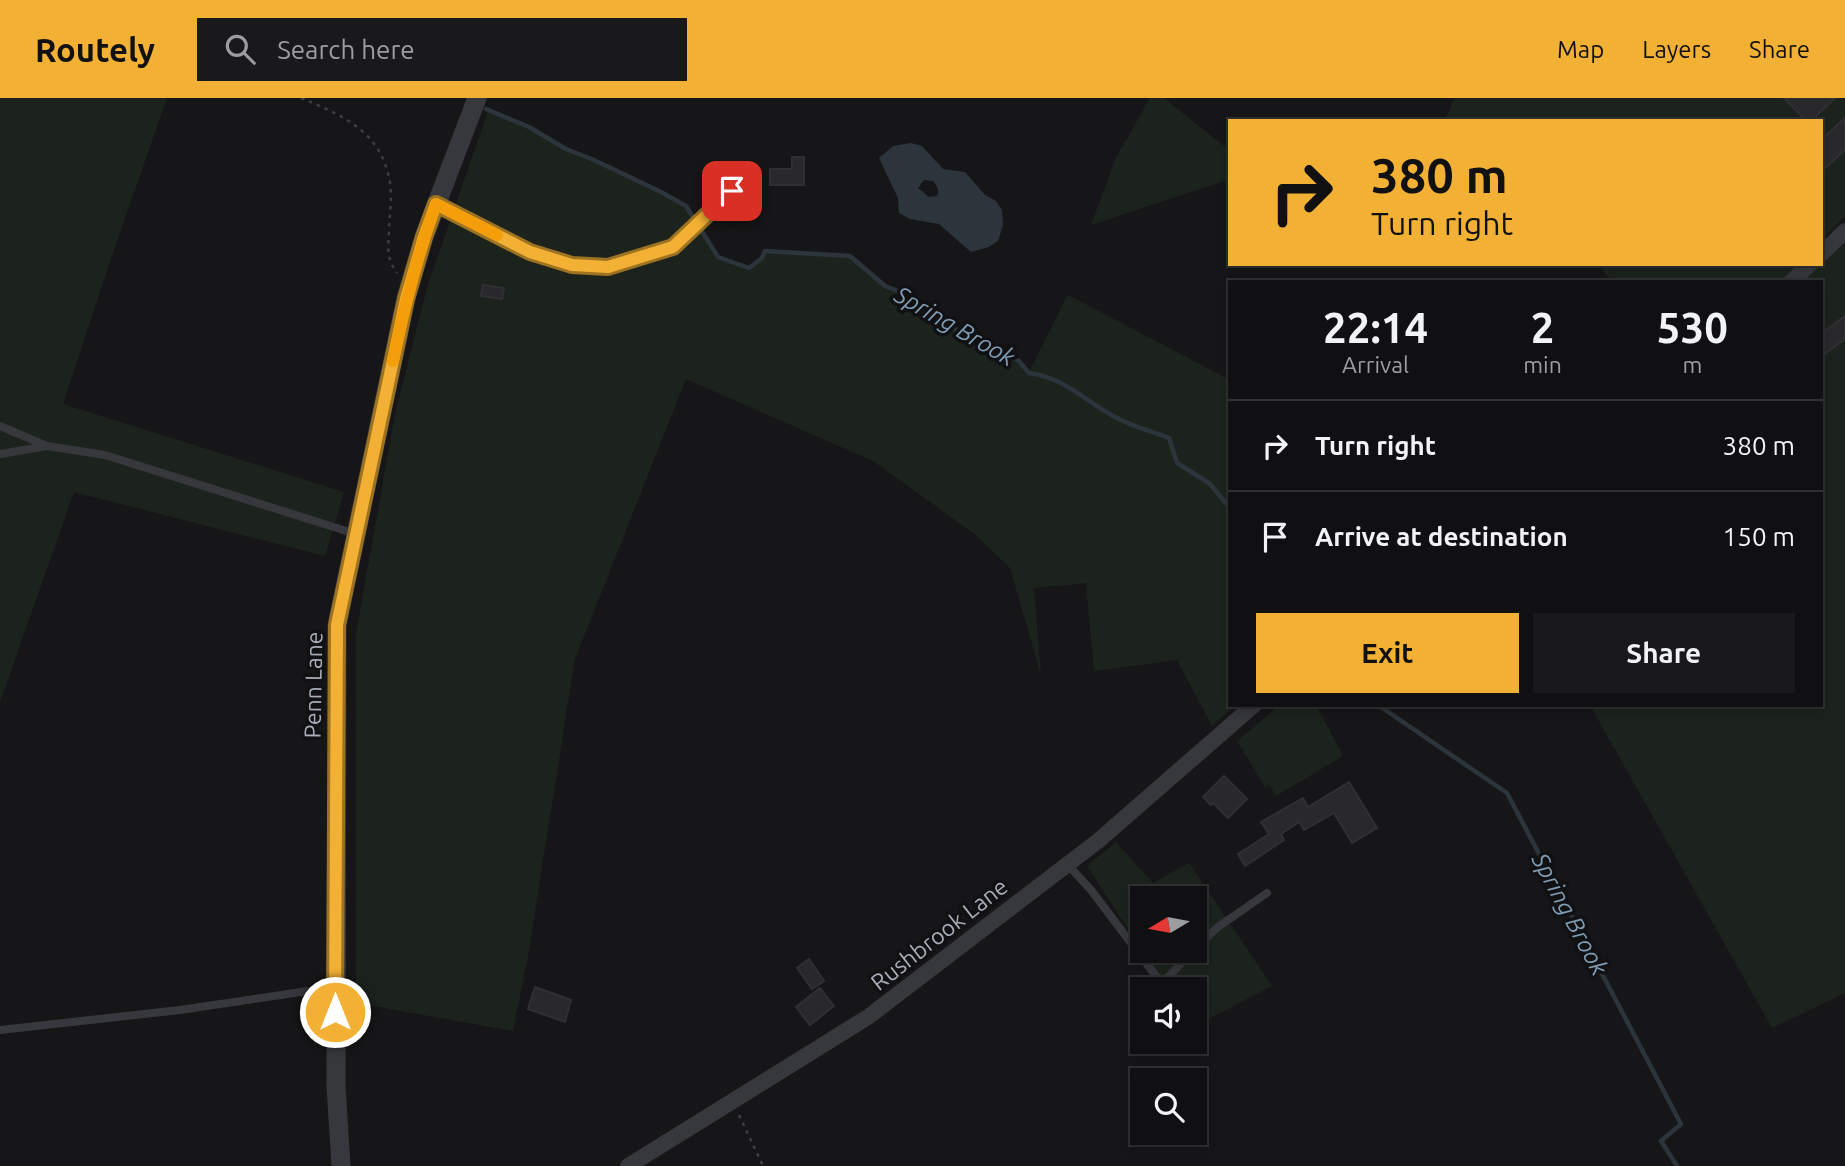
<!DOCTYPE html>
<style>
:root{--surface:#101012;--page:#19191b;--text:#f1f3f6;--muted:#9c9d9f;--line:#303032;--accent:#f2b134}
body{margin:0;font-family:Ubuntu,sans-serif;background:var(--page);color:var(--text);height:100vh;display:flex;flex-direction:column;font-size:26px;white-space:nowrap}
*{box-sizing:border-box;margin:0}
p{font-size:23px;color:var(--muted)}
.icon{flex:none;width:38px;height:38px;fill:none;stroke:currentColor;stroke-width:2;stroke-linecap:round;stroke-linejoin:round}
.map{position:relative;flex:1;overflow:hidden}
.details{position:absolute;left:1228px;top:182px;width:595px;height:427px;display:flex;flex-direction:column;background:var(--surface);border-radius:0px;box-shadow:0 4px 10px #0003,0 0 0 2px var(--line)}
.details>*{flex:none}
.top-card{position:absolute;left:1228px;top:21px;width:595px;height:147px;border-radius:0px;box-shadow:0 4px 10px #0003,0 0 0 2px var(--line);background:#f2b134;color:#111;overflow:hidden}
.needle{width:46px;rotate:260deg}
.fabs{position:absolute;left:1130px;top:788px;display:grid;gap:14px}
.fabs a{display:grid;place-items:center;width:77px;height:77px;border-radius:0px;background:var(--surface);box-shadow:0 4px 10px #0003,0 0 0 2px var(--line);font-size:35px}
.pin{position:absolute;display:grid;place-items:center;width:60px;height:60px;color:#fff;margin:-30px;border-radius:14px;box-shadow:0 4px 10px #0006}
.me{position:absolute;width:77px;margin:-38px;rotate:0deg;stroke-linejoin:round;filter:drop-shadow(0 0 5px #0008)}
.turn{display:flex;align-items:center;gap:24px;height:147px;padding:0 28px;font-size:32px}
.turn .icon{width:91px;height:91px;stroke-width:2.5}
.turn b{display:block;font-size:49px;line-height:60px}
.eta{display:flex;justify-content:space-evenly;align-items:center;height:119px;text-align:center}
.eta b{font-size:42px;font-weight:600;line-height:49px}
.cta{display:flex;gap:14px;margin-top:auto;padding:14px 28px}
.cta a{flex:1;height:80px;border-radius:0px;background:var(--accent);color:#111;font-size:28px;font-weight:600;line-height:80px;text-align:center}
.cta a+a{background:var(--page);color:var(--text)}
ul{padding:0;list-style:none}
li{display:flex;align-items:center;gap:21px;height:91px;padding:0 28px;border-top:2px solid var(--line)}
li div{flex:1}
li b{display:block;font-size:26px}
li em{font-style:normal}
header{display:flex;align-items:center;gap:42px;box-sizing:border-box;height:98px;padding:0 35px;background:var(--accent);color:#111}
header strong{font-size:33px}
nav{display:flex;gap:38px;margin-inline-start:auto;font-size:24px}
.search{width:490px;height:63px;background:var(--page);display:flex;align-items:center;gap:18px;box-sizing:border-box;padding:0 24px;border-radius:0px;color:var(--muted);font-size:26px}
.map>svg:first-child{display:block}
.green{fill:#1c231d;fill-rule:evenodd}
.water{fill:#2c353c;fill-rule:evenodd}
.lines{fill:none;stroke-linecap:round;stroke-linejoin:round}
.stream{stroke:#2c353c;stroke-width:4.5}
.building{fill:#29292c;stroke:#303034;stroke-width:2}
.path{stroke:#3d3f44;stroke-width:2.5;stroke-dasharray:3.5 5;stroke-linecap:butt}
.service{stroke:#37383d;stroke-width:8}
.minor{stroke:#37383d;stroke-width:16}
.tertiary{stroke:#37383d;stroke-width:19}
.route-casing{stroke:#9d7322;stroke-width:18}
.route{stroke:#f2b134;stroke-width:12}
.slow{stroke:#f59e0b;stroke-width:12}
.labels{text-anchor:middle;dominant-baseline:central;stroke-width:7;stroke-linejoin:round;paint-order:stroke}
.street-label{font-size:23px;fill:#a8adb8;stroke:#111113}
.water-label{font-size:24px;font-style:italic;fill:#7f9bb3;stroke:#111113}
</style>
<header>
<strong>Routely</strong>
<div class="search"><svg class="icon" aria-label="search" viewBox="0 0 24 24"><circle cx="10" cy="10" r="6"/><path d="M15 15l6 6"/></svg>Search here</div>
<nav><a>Map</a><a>Layers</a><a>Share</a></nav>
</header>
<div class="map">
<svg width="1845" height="1068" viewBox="0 0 1845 1068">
<rect width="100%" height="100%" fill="#161618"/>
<path class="green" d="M0,0H167L107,172L63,306L344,394L325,458L74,394L0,604Z
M1150,0H1164L1230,53V81L1091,127L1116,60Z
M1455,0H1845V118L1822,142V23H1444Z
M488,13L529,29L566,51L594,62L661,94L686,108L718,159L749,170L762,160L765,153L850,158L885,188L906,196L915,208L929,218L1018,262L1029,274L1068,197L1230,282V607H1236L1212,628L1177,562L1094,573L1086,485L1034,490L1041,577L1010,470L976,437L873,363L686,281L575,561L528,858L513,933L356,905V536L395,316L427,190Z
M1845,142V895L1772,930L1590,607H1822V184H1802Z
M1597,166H1798L1781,184H1613Z
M1280,607H1316L1343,658L1276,698L1269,686L1265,689L1237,643Z
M1116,744L1153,785L1189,765L1272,888L1195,928V891H1167L1087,768ZM1143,800H1195V852H1143Z"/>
<path class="water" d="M911,45L922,48L943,71L965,74L985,97L996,103L1002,112L1003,127L998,143L989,149L971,154L939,126L910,121L899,115L898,100L879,60L893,48ZM924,82L933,83C937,88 940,92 937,98L929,99L918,90Z"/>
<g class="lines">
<path class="stream" d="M486,11L529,29L566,51L594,62L661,94L686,108L718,159L749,170L762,160L765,153L850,158L885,188L906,196L915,208L929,218L1018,262L1029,275C1067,280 1085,304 1117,320C1133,329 1152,333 1169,340L1177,365L1209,385L1230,410
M1378,607L1507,695L1681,1026L1661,1043L1677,1068"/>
</g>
<path class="building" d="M1784,0H1835L1811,23H1806Z
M1845,20V52L1822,73V41Z
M792,59H804V87H770V71H792Z
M483,187L504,190L502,201L481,198Z
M1845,218V241L1822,258V235Z
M1224,678L1247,701L1228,720L1213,705L1211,707L1203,699Z
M1349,684L1377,730L1352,745L1334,715L1304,732L1299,724L1281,736L1284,742L1245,768L1238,756L1269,736L1261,724L1303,700L1308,709Z
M809,861L824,883L812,891L797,870Z
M535,889L571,902L565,924L528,911Z
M820,890L834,908L810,927L796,909Z"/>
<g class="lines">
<path class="path" d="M301,0C344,18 382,34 390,85C392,99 390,115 389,129C389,148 385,159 397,175
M739,1017L763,1068"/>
<path class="service" d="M436,106L530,154L572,167L609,169L673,149L732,93
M0,328L47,348
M0,356L47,348L105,357L356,436
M1067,766L1091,792L1162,886L1193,852
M1195,850L1218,829L1267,795
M0,932L180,912L335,889"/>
<path class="minor" d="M1822,155L1845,133
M1791,184L1810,166
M628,1068L868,919L1098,743L1254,607"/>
<path class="tertiary" d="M341,1068L336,989L337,527L406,200L424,139L477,0"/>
</g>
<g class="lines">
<defs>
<path id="route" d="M335,914L337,527L406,201L424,139L436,106L530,154L572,167L608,169L673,149L732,93"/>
</defs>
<use href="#route" class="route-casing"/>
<use href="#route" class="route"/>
<path class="slow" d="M393,263C404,210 417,158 436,106L497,137"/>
</g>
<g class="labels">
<g class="street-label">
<text transform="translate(313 587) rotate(-89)">Penn Lane</text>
<text transform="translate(939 836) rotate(-38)">Rushbrook Lane</text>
</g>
<g class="water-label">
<text transform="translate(955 228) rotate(30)">Spring Brook</text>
<text transform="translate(1570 816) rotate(62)">Spring Brook</text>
</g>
</g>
</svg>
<div class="fabs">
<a><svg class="needle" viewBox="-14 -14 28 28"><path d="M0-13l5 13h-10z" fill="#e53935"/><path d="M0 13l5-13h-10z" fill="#9c9d9f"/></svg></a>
<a><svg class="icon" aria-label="sound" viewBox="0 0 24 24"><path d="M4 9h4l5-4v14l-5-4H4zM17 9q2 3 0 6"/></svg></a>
<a><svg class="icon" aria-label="search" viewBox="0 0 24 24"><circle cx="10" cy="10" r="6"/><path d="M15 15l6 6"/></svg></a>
</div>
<div class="pin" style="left:732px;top:93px;background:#d93025"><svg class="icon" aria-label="arrive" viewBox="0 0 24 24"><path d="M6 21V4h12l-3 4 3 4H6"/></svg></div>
<svg class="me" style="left:335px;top:914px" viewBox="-20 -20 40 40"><circle r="17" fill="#f2b134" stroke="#fff" stroke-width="3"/><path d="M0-11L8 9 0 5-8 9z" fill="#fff"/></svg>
<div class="top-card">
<div class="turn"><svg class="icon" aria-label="right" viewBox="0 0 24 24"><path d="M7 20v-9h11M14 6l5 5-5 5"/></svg><div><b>380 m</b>Turn right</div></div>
</div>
<section class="details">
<div class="eta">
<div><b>22:14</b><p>Arrival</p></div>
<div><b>2</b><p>min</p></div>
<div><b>530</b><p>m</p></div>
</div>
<ul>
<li><svg class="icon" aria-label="right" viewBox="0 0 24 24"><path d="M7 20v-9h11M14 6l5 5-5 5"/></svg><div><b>Turn right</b></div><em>380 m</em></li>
<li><svg class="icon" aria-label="arrive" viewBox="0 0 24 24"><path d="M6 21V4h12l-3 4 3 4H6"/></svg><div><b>Arrive at destination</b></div><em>150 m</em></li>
</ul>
<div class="cta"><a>Exit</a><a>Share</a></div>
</section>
</div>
